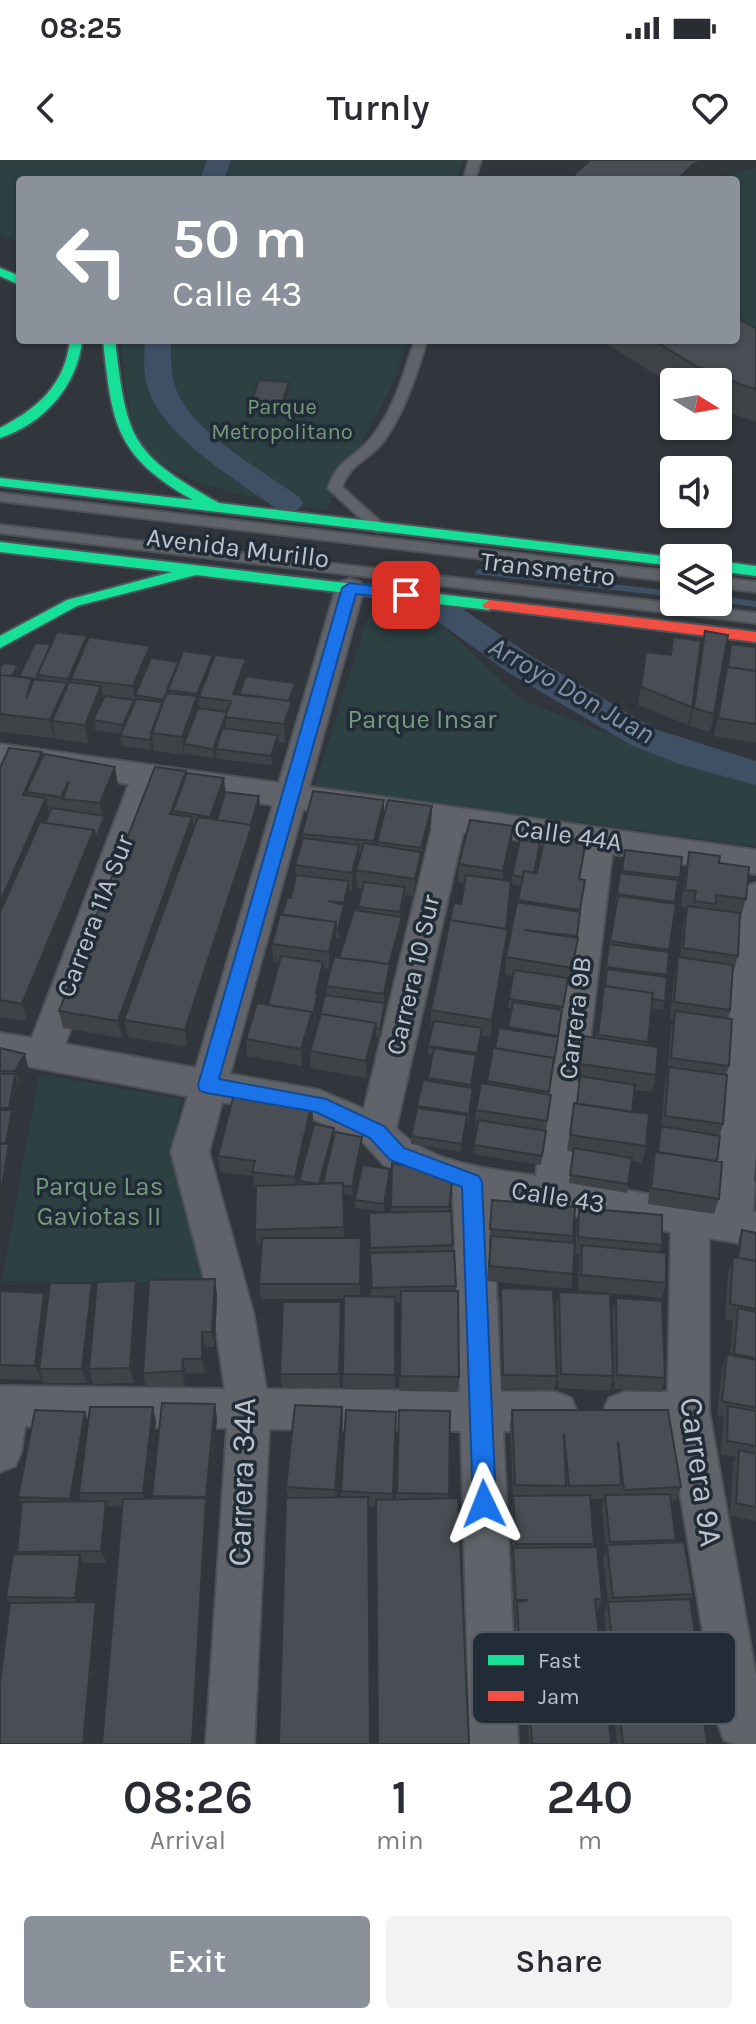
<!DOCTYPE html>
<style>
:root{--surface:#fff;--page:#f2f2f3;--text:#2b2b33;--muted:#7c7c81;--accent:#8a919a}
body{margin:0;font-family:Karla,sans-serif;background:var(--page);color:var(--text);height:100vh;display:flex;flex-direction:column;font-size:30px;white-space:nowrap}
*{box-sizing:border-box;margin:0}
p{font-size:26px;color:var(--muted)}
.icon{flex:none;width:44px;height:44px;fill:none;stroke:currentColor;stroke-width:2;stroke-linecap:round;stroke-linejoin:round}
.map{position:relative;height:1584px;overflow:hidden}
.details{display:flex;flex-direction:column;background:var(--surface);flex:1}
.details>*{flex:none}
.hud{position:absolute;left:16px;top:16px;width:724px;height:168px;border-radius:8px;box-shadow:0 2px 6px #0004;background:#8a919a;color:#fff;overflow:hidden}
.needle{width:52px;rotate:101deg}
.controls{position:absolute;left:660px;top:208px;display:grid;gap:16px}
.controls a{display:grid;place-items:center;width:72px;height:72px;border-radius:8px;background:var(--surface);box-shadow:0 2px 6px #0004;font-size:40px}
.pin{position:absolute;display:grid;place-items:center;width:68px;height:68px;color:#fff;margin:-34px;border-radius:16px;box-shadow:0 4px 12px #0006}
.me{position:absolute;width:88px;margin:-44px;rotate:358deg;stroke-linejoin:round;filter:drop-shadow(0 0 6px #0008)}
.turn{display:flex;align-items:center;gap:28px;height:168px;padding:0 24px;font-size:36px}
.turn .icon{width:104px;height:104px;stroke-width:2.5}
.turn b{display:block;font-size:56px;line-height:68px}
.eta{display:flex;justify-content:space-evenly;align-items:center;height:136px;text-align:center}
.eta b{font-size:48px;font-weight:600;line-height:56px}
.action{display:flex;gap:16px;margin-top:auto;padding:16px 24px}
.action a{flex:1;height:92px;border-radius:8px;background:var(--accent);color:#fff;font-size:32px;font-weight:600;line-height:92px;text-align:center}
.action a+a{background:var(--page);color:var(--text)}
.status{display:flex;justify-content:space-between;align-items:center;height:56px;padding:0 40px;background:var(--surface);direction:ltr}
.status svg{height:22px;fill:currentColor}
header{display:flex;justify-content:space-between;align-items:center;height:104px;padding:0 24px;background:var(--surface);font-size:36px;font-weight:600}
.map>svg:first-child{display:block}
.green{fill:#2d4143}
.lines{fill:none;stroke-linecap:round;stroke-linejoin:round}
.stream{fill:#3f5065;fill-rule:evenodd}
.canal{fill:#3f5065;fill-rule:evenodd}
.lane-casing{stroke:#4e5257;stroke-width:4}
.street-casing{stroke:#4e5257;stroke-width:4}
.fast-casing{stroke:#4e5259;stroke-width:4}
.jam-casing{stroke:#4e5259;stroke-width:4}
.lane{fill:#60646a;fill-rule:evenodd}
.street{fill:#60646a;fill-rule:evenodd}
.fast{fill:#16e098;fill-rule:evenodd}
.jam{fill:#f24e42;fill-rule:evenodd}
.wall{fill:#3f4348;fill-rule:evenodd}
.shaded-wall{fill:#33373b}
.building{fill:#494e54;stroke:#33373b;stroke-width:2}
.route{fill:#1a73e8;stroke:#114b97;stroke-width:2}
.labels{text-anchor:middle;dominant-baseline:central;stroke-width:7;stroke-linejoin:round;paint-order:stroke}
.far-park-label{font-size:22px;fill:#749b7c;stroke:#222c37}
.street-label{font-size:26px;fill:#bbc2cc;stroke:#222c37}
.park-label{font-size:26px;fill:#749b7c;stroke:#222c37}
.water-label{font-size:28px;font-style:italic;fill:#7f94ab;stroke:#222c37}
.near-street-label{font-size:32px;fill:#bbc2cc;stroke:#222c37}
.key{fill:#222c37;stroke:#505964;stroke-width:2}
.key-label{font-size:22px;fill:#bbc2cc}
</style>
<div class="status"><b>08:25</b><svg viewBox="0 0 49 12"><path d="M0 12V9h3v3zM5 12V6h3v6zM10 12V3h3v9zM15 12V0h3v12zM26 1h20v11H26zM47 4h2v5h-2z"/></svg></div>
<header><svg class="icon" aria-label="back" viewBox="0 0 24 24"><path d="M15 5l-7 7 7 7"/></svg>Turnly<svg class="icon" aria-label="heart" viewBox="0 0 24 24"><path d="M12 20l-8-8c-3-5 5-10 8-4 3-6 11-1 8 4z"/></svg></header>
<div class="map">
<svg width="756" height="1584" viewBox="0 0 756 1584">
<rect width="100%" height="100%" fill="#30363c"/>
<path class="green" d="M0,0H464L457,20H20V82L0,75Z
M756,0V262L718,222H674V226L600,180H736V20H597Z
M120,180H407L395,219L327,350C274,340 157,330 136,271C126,243 125,209 120,180Z
M373,441L423,446L520,539L637,586L756,623V686L314,627Z
M39,914L181,939L170,996L204,1123L2,1121Z"/>
<g class="lines">
<path class="stream" d="M479,409L674,431V437L476,414L475,412Z
M718,436L756,441V447L718,442Z"/>
<path class="canal" d="M207,0H231L224,20H200Z
M145,180H171C171,198 170,219 179,236C199,276 262,310 299,337L303,343L299,349L288,352L277,349C236,319 165,279 148,229C143,213 144,196 145,180Z
M440,438L451,441L533,497L655,569L756,601V625L679,604L631,585L509,513L429,455L424,448L429,441Z"/>
<defs>
<path id="lane" d="M469,0H481L475,20H463Z
M415,180H427C416,216 405,252 383,282C368,301 351,302 342,327L384,365L386,368L379,372L374,371L328,328C340,296 354,300 372,277C394,250 404,213 415,180Z
M0,333L674,412V422L0,341Z
M0,365L756,453V463L0,373Z
M718,417L756,422V432L718,427Z"/>
<path id="street" d="M350,419L360,422L364,428L309,627L756,690V714L612,694L573,1022L715,1045L739,736L744,727L756,723V1004L753,1052H756V1086L709,1078V1251L756,1516V1584H735L724,1580L718,1563L670,1271L624,1272L609,1266L603,1252L609,1238L624,1232H668L671,1072L492,1042L501,1232H556L571,1238L577,1252L571,1266L556,1272L503,1271L518,1584H470L461,1271L269,1269L254,1584H206L227,1268L25,1266L21,1292L15,1306L0,1312V1226L225,1229L214,1156L171,992L188,936L0,901V873L32,878L129,624L0,606V584L279,623L336,428L340,422ZM159,629L273,645L196,908L65,884ZM303,649L432,668L364,949L319,930L230,914ZM463,672L581,689L536,1016C490,1009 429,1004 396,968ZM222,942L313,959L364,983L384,1005L453,1032L460,1231L266,1229L254,1156L209,992Z"/>
<path id="fast" d="M0,108L20,116V125L0,116Z
M70,180H82C78,225 44,264 0,278V268C38,248 65,225 70,180Z
M103,180H115C127,280 130,293 219,343L679,398H674V406L0,326V318L193,340C115,296 112,264 103,180Z
M0,382L489,440L496,445L489,450L196,415L77,446L0,488V476L67,440L172,412L0,392Z
M718,401L756,406V416L718,411Z"/>
<path id="jam" d="M489,440L756,472V482L484,448L482,445Z"/>
</defs>
<use href="#lane" class="lane-casing"/>
<use href="#street" class="street-casing"/>
<use href="#fast" class="fast-casing"/>
<use href="#jam" class="jam-casing"/>
<use href="#lane" class="lane"/>
<use href="#street" class="street"/>
<use href="#fast" class="fast"/>
<use href="#jam" class="jam"/>
</g>
<path class="wall" d="M756,168V262L736,255L718,248V222H674V226L600,180H736Z
M289,222V231L283,252L253,250L252,241Z
M705,471L714,554L710,572L690,566Z
M673,477L692,547L688,565L638,545L646,492L670,495Z
M88,480L150,486L152,498L179,502L246,499L247,516L295,523L296,532L292,543L293,559L285,583L278,582L272,605L217,599L216,593L214,598L185,594V593L184,595L154,591L153,585L151,590L122,586L120,576L121,574L95,570V566L88,583L56,579L55,575L54,578L0,572V508L18,505L20,515L51,484Z
M731,484L756,487V583L714,576Z
M42,592L43,597L118,625L105,657L107,665L27,861L0,857V608Z
M186,616L260,646L253,670L254,683L187,887L128,877L126,867L122,878L63,868L59,851Z
M384,640V654L432,646L431,664L414,736L405,735L401,756L402,766L390,810V822L385,852L380,878L376,877L366,918L311,908L310,891L327,835L326,826L358,750L362,729L357,728L356,714L352,731L349,730L339,779L336,778L329,809L324,808L318,833V842L313,869L302,906L247,896L246,879L268,845L280,803L273,802L272,784L282,755L291,738L296,718L295,705L302,681V674Z
M513,666L512,684L504,720L506,769V786L491,877L481,875L471,928L473,937L468,962H466L461,992L411,984V976L423,920L428,921L433,895L428,894V886L432,868L431,867V850L461,744L464,723L458,722L459,704Z
M625,690L680,718L677,727L668,795L665,841L663,850L651,848L647,886L656,915L652,932L635,930L632,952L646,986L642,1003L631,1001L627,1033L569,1023L574,992L567,991L574,943L577,944L579,922L577,921L583,876L596,878L604,826L607,793L616,743H615L620,713H621Z
M539,692L535,713L583,699L580,719V752L577,778H578L570,826L567,825L561,856L549,934L551,935L541,1005L473,994L477,967L475,966L476,950L487,924L493,888H495L508,869L512,848H508L513,816L505,815L506,797L521,726L512,724V715Z
M689,692L719,703L746,739L741,757H740L738,796L733,813H732L730,850L727,859L729,906L726,915L723,964L719,976L717,1001L719,1039L714,1054L648,1044L651,1008L655,992H657L661,966L665,923L667,914L671,868L673,860L670,859L674,815L678,797L680,798L683,763L686,748L681,747L686,709Z
M0,888L29,911L19,927L20,931L15,959L17,967L12,994L14,1001L0,1084Z
M271,930L272,937L313,959L300,1016L334,968V975L362,977V985L352,1035L343,1034L344,1078H361L360,1136L371,1137L369,1053H391L392,1003L452,1031L449,1051L456,1126L459,1217L458,1232L399,1231L401,1142H395V1229H343L344,1139H261L259,1124L261,1085H257L255,1070L256,1028H254L253,1016L220,1012L218,996ZM332,984L323,1024H321Z
M756,992V1022L754,1021Z
M390,1009V1017L384,1052L355,1048V1040Z
M492,1040L573,1076L572,1083L573,1114L571,1129L487,1121L490,1085H489Z
M579,1048L662,1085L660,1092L666,1123L662,1138L578,1130L579,1100L580,1093H575L577,1064Z
M742,1070L756,1073V1361L730,1356L733,1304L736,1297L721,1295L723,1260L724,1256L717,1255L722,1208L727,1194H730L733,1161L725,1159L728,1113L733,1097L737,1098L739,1078Z
M136,1121L140,1136L134,1223L93,1224L89,1209L92,1179L87,1223H44L41,1215V1220L0,1219V1131L44,1133L47,1142L96,1136Z
M501,1128L557,1216L554,1230L501,1229L499,1143Z
M559,1132L613,1216L610,1231L558,1228L556,1147Z
M217,1134L215,1187H205V1213H186L185,1226L146,1227L143,1213Z
M616,1138L665,1218L661,1232L614,1229L613,1153Z
M341,1142L340,1228H282L280,1214Z
M342,1247L343,1261L337,1338H341V1331L396,1252L393,1339H396L399,1250L450,1251L449,1338L376,1347L288,1338L286,1327Z
M512,1250L681,1327L676,1340L671,1341L675,1382L693,1434L690,1440L697,1488L695,1492L708,1544L703,1552L707,1584H617L611,1503H609L604,1453L608,1442L603,1398L606,1390L602,1348L604,1339H590L594,1384L593,1387L602,1439L598,1451H596L601,1492L598,1499L605,1542L602,1549L611,1584H529L528,1559L529,1554H521L518,1511L519,1506H518L511,1401L513,1388L511,1349L513,1338L510,1264Z
M217,1258L209,1351L107,1346L110,1354L106,1403H83L85,1407L81,1442L101,1454L10,1445L6,1437L17,1394V1392L22,1346L18,1337L88,1262L156,1261L148,1339H153L152,1336ZM79,1328V1333L82,1342H77Z"/>
<path class="shaded-wall" d="M703,0H756V8L729,15L718,20H677L692,5Z
M289,222V231L283,252L282,243Z
M87,476L90,495L71,519L73,532L71,537L68,519Z
M150,486L152,504L135,535L136,544L133,526Z
M213,495L214,513L199,537V552L197,534Z
M246,499L247,517L240,538L233,534Z
M18,505L20,515L12,529L10,520Z
M67,523L70,541L52,561L55,575L54,578L50,560Z
M295,523L296,532L292,543L293,559L285,583L284,564L287,545Z
M101,526L104,544L93,560L95,566L88,583L85,565Z
M197,536L199,554L184,584V595L182,577Z
M225,557L226,566L217,589H216V593L214,598L213,589Z
M152,575L153,585L151,590L150,580Z
M278,575V584L272,605L271,596Z
M42,592L45,610L26,632L30,647L23,635Z
M115,607L118,625L105,657L107,665L27,861L22,844L94,670L104,660L100,643Z
M186,611L188,629L173,651L175,664L170,654Z
M224,618L226,636L212,674L210,657Z
M259,636L260,646L253,670L254,683L187,887L185,870L249,672Z
M46,638L50,656L3,763L0,750V742Z
M384,640V658L377,682L374,699V681Z
M432,646L431,664L414,736L415,719Z
M192,657L194,675L124,860L126,867L122,878L118,861Z
M513,666L512,684L502,729L503,711Z
M359,685V703L352,731V713Z
M349,721V730L345,754L339,779L338,770Z
M405,727V736L400,761V752Z
M402,757V766L390,810V822L380,878V869L384,848V834L387,811Z
M336,762V779L329,809V792Z
M508,769L506,786L491,877L492,860Z
M323,802L324,811L318,833V842L313,866L312,858L316,833Z
M312,852L313,869L302,906L301,889Z
M376,863V880L366,918V901Z
M25,894L29,911L20,927L15,911Z
M15,914L20,931L15,959L17,967L12,994L14,1001L0,1084V1037L8,989L6,983L11,956L9,948Z
M312,942L313,959L296,1033L295,1017Z
M334,968V976L319,1033V1025Z
M362,977V985L352,1035V1027Z
M390,1009V1017L384,1052V1044Z
M215,1119L217,1134L215,1187L212,1172Z
M136,1121L140,1136L134,1223L130,1208Z
M92,1123L96,1138L87,1223L82,1209Z
M44,1133L49,1148L39,1209L41,1215V1220L35,1206Z
M341,1142V1158L340,1228L339,1214Z
M202,1172L205,1187V1213L202,1199Z
M183,1199L186,1213L185,1226L182,1211Z
M215,1244L217,1258L209,1350L206,1337Z
M153,1247L156,1261L147,1346L143,1333Z
M342,1247L343,1261L336,1344L335,1330Z
M85,1252L90,1266L75,1352L70,1339Z
M206,1338L209,1351L196,1584H192Z
M106,1341L110,1354L106,1403L101,1391Z
M80,1395L85,1407L80,1450L75,1438Z
M96,1442L101,1454L89,1584H83Z"/>
<path class="building" d="M590,0H703L692,5L677,20H571L572,17Z
M736,158L756,168V229L742,225L696,206L653,180H736Z
M259,220L289,222L282,243L252,241Z
M705,471L728,475L714,554L694,548Z
M57,472L87,476L68,519L37,515Z
M89,477L150,486L133,526L71,519Z
M673,477L701,481L692,547L641,527L646,492L671,495Z
M35,483L51,484L37,515L38,520L19,517Z
M731,484L756,487V511L728,507Z
M183,491L213,495L197,534L167,530Z
M215,495L246,499L233,534L292,541L284,564L225,557L231,541L199,537Z
M151,498L179,502L164,540L135,535Z
M3,503L18,505L12,516L0,515V508Z
M727,507L756,511V564L718,558Z
M0,515L32,518L26,539L34,519L67,523L50,560L0,554Z
M246,516L295,523L289,541L239,534Z
M69,522L101,526L85,565L52,561Z
M166,533L197,536L182,577L151,573Z
M105,536L134,540L123,565L93,560Z
M136,539L163,542L150,580L120,576Z
M198,548L227,552L213,589L184,584Z
M222,568L278,575L271,596L216,589Z
M9,588L42,592L23,635L46,638L0,742V608Z
M44,594L115,607L100,643L63,639L69,621L61,637L26,632Z
M155,607L186,611L170,654L192,657L118,861L59,851Z
M187,613L224,618L210,657L173,651Z
M313,631L384,640L374,681L302,674Z
M225,632L259,636L251,665L217,660Z
M388,640L432,646L421,688L377,682Z
M52,648L105,656L96,678L94,670L45,663Z
M198,657L252,665L185,870L124,860Z
M470,660L513,666L503,711L459,704Z
M40,662L94,670L22,844L0,840V752Z
M545,675L586,681L579,719L585,720L580,750L518,740L524,711L537,713Z
M303,678L359,685L352,713L295,705Z
M520,680L540,683L534,713L524,711L523,717L512,715Z
M364,683L421,692L415,719L356,710Z
M625,690L682,697L680,718L622,711Z
M689,692L720,696L719,703L749,707L746,739L716,735V744L694,741L696,731L685,730Z
M620,713L678,720L675,742L617,734Z
M296,715L349,721L344,743L328,741L344,745L338,770L336,769V762L282,755L287,738H291Z
M466,715L511,721L506,769L450,760L454,743L461,744Z
M364,722L405,727L400,752L358,747Z
M618,736L676,744L669,790L610,781Z
M517,742L580,752L577,776L524,770L578,778L572,808L506,797Z
M687,746L740,753L738,796L683,788Z
M354,750L402,757L389,804L339,798Z
M280,754L336,762L329,792L272,784Z
M450,760L508,769L492,860L431,850Z
M609,784L669,792L667,815L606,807Z
M281,796L323,802L316,833H318L312,858V852L268,845Z
M334,797L390,804L384,834L326,826Z
M678,797L733,805L730,850L674,842Z
M607,809L667,817L665,841L652,839L653,833L605,826Z
M514,810L568,818L563,847L509,839Z
M604,826L653,833L648,882L598,875Z
M325,835L385,843L380,869H376V863L321,854L319,859Z
M513,842L562,850L558,876L508,867Z
M257,843L312,852L301,889L246,879Z
M675,851L732,859L729,906L671,898Z
M321,854L376,863L366,901L310,891Z
M434,861L482,868L477,893L428,886Z
M499,868L558,877L554,903V898L495,888Z
M583,876L658,887L656,915L580,904Z
M0,888L25,894L15,911H0Z
M434,888L476,895L471,925L428,918Z
M493,888L554,898L549,932L487,921Z
M669,907L727,915L723,964L665,956Z
M0,914H15L9,948H0Z
M580,916L635,925L632,952L577,944Z
M423,920L473,928L469,954L417,946Z
M481,923L551,935L547,961L476,950Z
M236,926L271,930L270,937L312,942L295,1017L252,1012L255,1001L218,996Z
M574,943L649,954L646,986L570,975Z
M417,948L467,955L462,984L411,976Z
M0,950H12L6,983H0Z
M478,960L546,971L542,996L474,985Z
M314,964L334,968L319,1024L299,1021Z
M661,966L720,976L717,1001L658,992Z
M335,972L362,977L352,1027L343,1026V1023H323Z
M0,984H9L0,1037Z
M574,988L632,998L628,1024L570,1015Z
M655,992L722,1002L719,1039L651,1028Z
M392,1003L453,1015L449,1047H391Z
M362,1005L390,1009L384,1044L355,1040Z
M343,1023L344,1067L255,1070L256,1026Z
M492,1040L575,1047L573,1076L490,1069Z
M579,1048L662,1055V1085L578,1077Z
M451,1051L453,1085L370,1088L369,1053Z
M742,1070L756,1073V1101L738,1098Z
M491,1076L575,1083L573,1114L489,1106Z
M262,1078H361L360,1124H259Z
M582,1085L666,1093V1123L581,1115Z
M454,1091L456,1126L372,1128L370,1093Z
M733,1097L756,1101V1149L730,1144Z
M215,1119L212,1172H202V1199H183L182,1211L143,1213L149,1120Z
M136,1121L130,1208L89,1209L97,1122Z
M50,1123H92L82,1209H39Z
M501,1128L553,1130L557,1216L503,1215Z
M0,1131L44,1133L35,1206L0,1205Z
M401,1131H458L459,1217L400,1216Z
M559,1132L610,1134L613,1216L561,1214Z
M344,1136L395,1137V1215L343,1214Z
M616,1138L662,1141L665,1218L617,1215Z
M283,1142H341L339,1214H280Z
M738,1148L756,1152V1198L734,1194Z
M727,1194L756,1200V1248L722,1241Z
M162,1243L215,1244L206,1337L152,1336Z
M295,1245L342,1247L335,1330L286,1327Z
M728,1246L756,1251V1286L727,1281Z
M90,1247H153L143,1333H79Z
M35,1250L85,1252L70,1339L18,1337Z
M346,1250L396,1252L393,1334L341,1331Z
M399,1250L450,1251L449,1334L397,1333Z
M512,1250H668L681,1327L624,1330L618,1281L621,1325L569,1326L564,1274L566,1326L515,1325Z
M739,1290L756,1294V1347L736,1343Z
M670,1334L676,1380L610,1382L605,1335Z
M590,1335L594,1384H516L513,1336Z
M368,1337L370,1584H279L286,1338Z
M206,1338L192,1584H102L123,1339Z
M458,1338L469,1584H378L376,1340Z
M106,1341L101,1391L17,1392L22,1342Z
M684,1382L693,1434L613,1438L607,1385Z
M597,1387L602,1439H595L601,1492L520,1495L517,1442L528,1440H516L513,1388Z
M13,1394L80,1395L75,1438L6,1437Z
M690,1439L697,1488L613,1491L608,1442Z
M96,1442L83,1584H0V1523L10,1443Z
M702,1546L707,1584H623L619,1547Z
M530,1549H608L611,1584H532Z"/>
<path class="route" d="M350,423L406,430L414,435L406,440L356,434L219,919L326,939L384,966L404,988L479,1016L482,1022L496,1344L493,1352L484,1355L476,1352L473,1344L462,1027L390,1000L370,978L316,952L207,933L200,931L198,925L342,428Z"/>
<g class="labels">
<g class="far-park-label">
<text x="282" y="247">Parque<tspan x="282" dy="25">Metropolitano</tspan></text>
</g>
<g class="street-label">
<text transform="translate(238 388) rotate(7)">Avenida Murillo</text>
<text transform="translate(548 409) rotate(7)">Transmetro</text>
<text transform="translate(568 675) rotate(8)">Calle 44A</text>
<text transform="translate(95 756) rotate(-69)">Carrera 11A Sur</text>
<text transform="translate(413 815) rotate(-77)">Carrera 10 Sur</text>
<text transform="translate(575 858) rotate(-83)">Carrera 9B</text>
<text transform="translate(558 1037) rotate(9)">Calle 43</text>
</g>
<g class="park-label">
<text x="422" y="559">Parque Insar</text>
<text x="99" y="1026">Parque Las<tspan x="99" dy="30">Gaviotas II</tspan></text>
</g>
<g class="water-label">
<text transform="translate(572 530) rotate(30)">Arroyo Don Juan</text>
</g>
<g class="near-street-label">
<text transform="translate(701 1312) rotate(82)">Carrera 9A</text>
<text transform="translate(242 1322) rotate(-88)">Carrera 34A</text>
</g>
</g>
<rect x="472" y="1472" width="264" height="92" rx="12" class="key"/>
<rect x="488" y="1495" width="36" height="10" fill="#16e098"/>
<rect x="488" y="1531" width="36" height="10" fill="#f24e42"/>
<g class="key-label">
<text x="538" y="1508">Fast</text>
<text x="538" y="1544">Jam</text>
</g>
</svg>
<div class="controls">
<a><svg class="needle" viewBox="-14 -14 28 28"><path d="M0-13l5 13h-10z" fill="#e53935"/><path d="M0 13l5-13h-10z" fill="#7c7c81"/></svg></a>
<a><svg class="icon" aria-label="sound" viewBox="0 0 24 24"><path d="M4 9h4l5-4v14l-5-4H4zM17 9q2 3 0 6"/></svg></a>
<a><svg class="icon" aria-label="layers" viewBox="0 0 24 24"><path d="M12 4l9 5-9 5-9-5zM3 14l9 5 9-5"/></svg></a>
</div>
<div class="pin" style="left:406px;top:435px;background:#d93025"><svg class="icon" aria-label="arrive" viewBox="0 0 24 24"><path d="M6 21V4h12l-3 4 3 4H6"/></svg></div>
<svg class="me" style="left:484px;top:1344px" viewBox="-20 -20 40 40"><path d="M0-17L14 15 0 8-14 15z" fill="#1a73e8" stroke="#fff" stroke-width="4"/></svg>
<div class="hud">
<div class="turn"><svg class="icon" aria-label="left" viewBox="0 0 24 24"><path d="M17 20v-9H6M10 6l-5 5 5 5"/></svg><div><b>50 m</b>Calle 43</div></div>
</div>
</div>
<section class="details">
<div class="eta">
<div><b>08:26</b><p>Arrival</p></div>
<div><b>1</b><p>min</p></div>
<div><b>240</b><p>m</p></div>
</div>
<div class="action"><a>Exit</a><a>Share</a></div>
</section>
